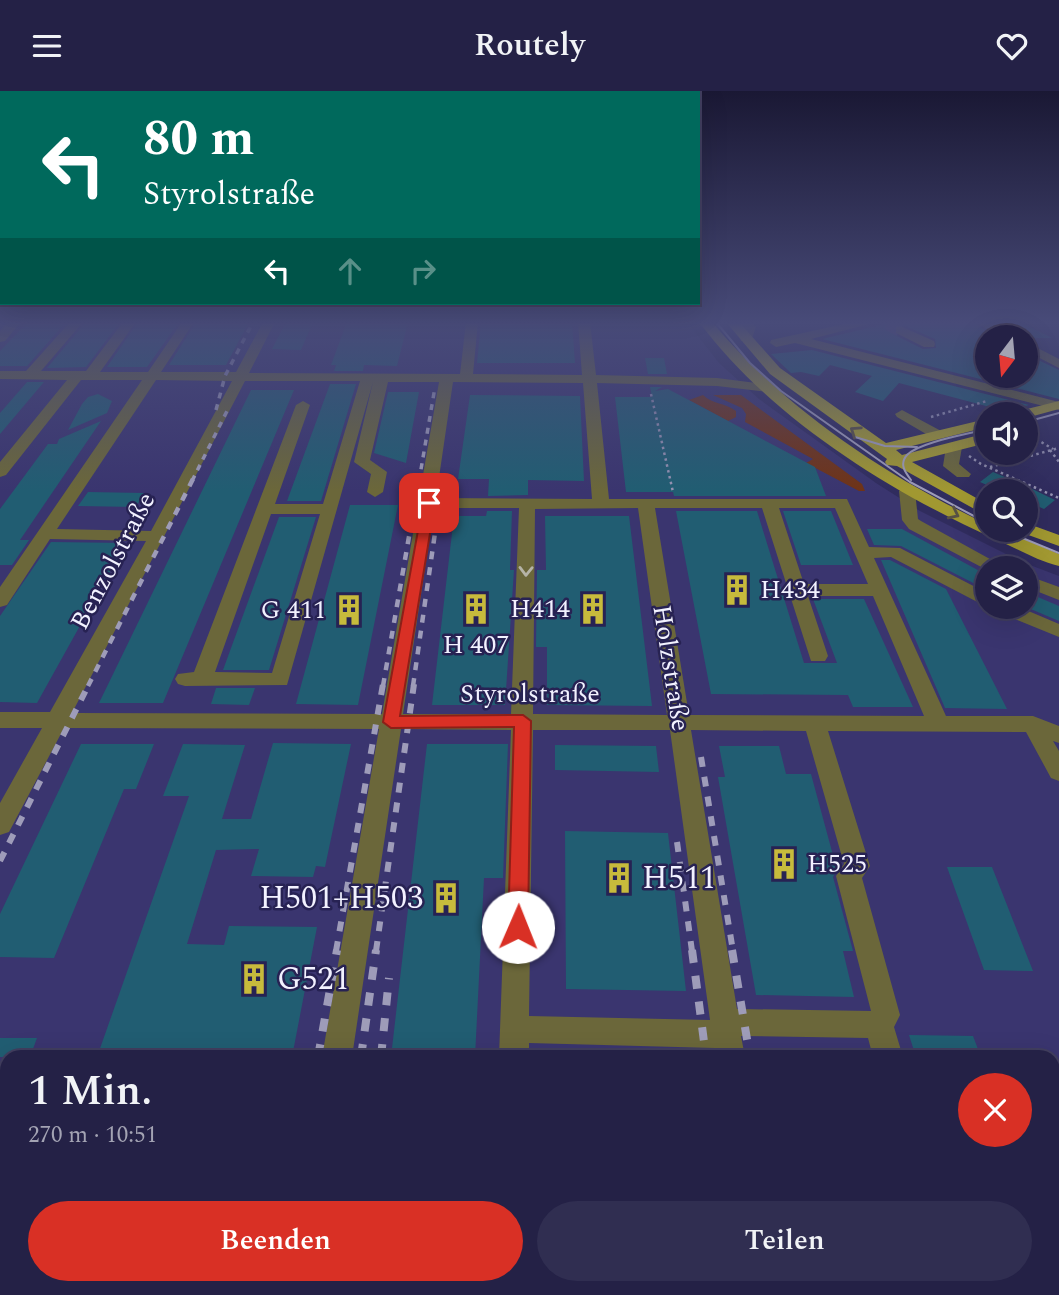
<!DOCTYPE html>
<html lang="de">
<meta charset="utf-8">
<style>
:root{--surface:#242146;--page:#302e51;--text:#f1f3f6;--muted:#a3a3b3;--line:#413e5f;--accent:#d93025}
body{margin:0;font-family:Spectral,serif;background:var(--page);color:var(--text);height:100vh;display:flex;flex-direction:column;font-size:26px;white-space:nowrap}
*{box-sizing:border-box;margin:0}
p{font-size:23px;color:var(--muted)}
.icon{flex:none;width:38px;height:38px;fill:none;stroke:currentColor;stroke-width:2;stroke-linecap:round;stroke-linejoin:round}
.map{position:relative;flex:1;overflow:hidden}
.side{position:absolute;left:0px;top:959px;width:1060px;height:245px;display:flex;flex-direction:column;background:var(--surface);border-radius:21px 21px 0 0;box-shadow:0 7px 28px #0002,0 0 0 2px var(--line)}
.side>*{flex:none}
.banner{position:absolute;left:0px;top:0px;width:700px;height:214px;box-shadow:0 7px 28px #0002,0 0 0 2px var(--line);background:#00695c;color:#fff;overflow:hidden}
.needle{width:46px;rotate:196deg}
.fabs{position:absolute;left:975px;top:234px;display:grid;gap:14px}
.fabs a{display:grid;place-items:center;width:63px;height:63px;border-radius:50%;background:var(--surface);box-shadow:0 7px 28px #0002,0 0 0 2px var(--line);font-size:35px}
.pin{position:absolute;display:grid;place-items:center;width:60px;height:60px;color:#fff;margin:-30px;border-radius:14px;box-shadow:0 4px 10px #0006}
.me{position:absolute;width:77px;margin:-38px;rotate:1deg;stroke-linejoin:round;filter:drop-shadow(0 0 5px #0008)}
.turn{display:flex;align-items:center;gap:24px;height:147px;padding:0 28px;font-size:32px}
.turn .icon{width:91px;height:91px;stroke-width:2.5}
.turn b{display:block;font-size:49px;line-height:60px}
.lanes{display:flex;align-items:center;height:66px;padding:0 28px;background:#0003;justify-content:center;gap:35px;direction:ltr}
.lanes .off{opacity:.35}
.round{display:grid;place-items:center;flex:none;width:74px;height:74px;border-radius:37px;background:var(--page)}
.overview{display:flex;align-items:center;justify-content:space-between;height:119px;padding:0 28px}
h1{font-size:42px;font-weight:600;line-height:52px}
.primary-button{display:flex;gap:14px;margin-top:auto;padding:14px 28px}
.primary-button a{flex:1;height:80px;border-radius:42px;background:var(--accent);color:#fff;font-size:28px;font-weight:600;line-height:80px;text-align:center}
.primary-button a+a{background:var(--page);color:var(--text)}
header{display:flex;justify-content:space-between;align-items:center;height:91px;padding:0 28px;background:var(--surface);font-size:32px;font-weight:600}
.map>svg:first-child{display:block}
.built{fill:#3a356f;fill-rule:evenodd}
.green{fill:#6f3317}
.building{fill:#215d72;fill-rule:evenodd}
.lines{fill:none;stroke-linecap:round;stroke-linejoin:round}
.minor-tunnel{stroke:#4d4a76;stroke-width:14;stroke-dasharray:14 7;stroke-linecap:butt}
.path{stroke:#9593b2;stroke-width:2.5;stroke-dasharray:2.5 3.5;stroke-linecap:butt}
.minor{fill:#6b673a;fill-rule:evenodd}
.major{fill:#a19831;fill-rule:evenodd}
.tram{stroke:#9e9cb9;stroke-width:2}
.rail-far3{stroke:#9e9cb9;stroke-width:3.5;stroke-dasharray:6 6;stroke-linecap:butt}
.rail-far2{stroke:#9e9cb9;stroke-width:4.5;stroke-dasharray:8 8;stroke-linecap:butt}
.rail-far1{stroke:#9e9cb9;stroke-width:6;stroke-dasharray:10 10;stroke-linecap:butt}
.rail{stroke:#9e9cb9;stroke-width:8;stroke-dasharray:13 13;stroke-linecap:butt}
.oneway{stroke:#585145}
.oneway2{stroke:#b5b3a6}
.route{fill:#d93025;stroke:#8d1f18;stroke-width:2}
.labels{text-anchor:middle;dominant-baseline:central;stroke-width:5;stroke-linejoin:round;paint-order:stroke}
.street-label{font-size:26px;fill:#f2f2ff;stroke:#272253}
.poi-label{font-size:26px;fill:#f2f2ff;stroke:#272253;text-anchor:start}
.near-poi-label{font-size:32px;fill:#f2f2ff;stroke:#272253;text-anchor:start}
</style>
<header><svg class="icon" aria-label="menu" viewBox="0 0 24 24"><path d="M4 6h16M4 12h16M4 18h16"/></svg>Routely<svg class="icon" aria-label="heart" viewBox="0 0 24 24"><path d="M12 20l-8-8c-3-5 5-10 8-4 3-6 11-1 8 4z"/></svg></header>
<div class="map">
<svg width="1059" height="1204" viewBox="0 0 1059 1204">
<rect width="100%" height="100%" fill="#302c5e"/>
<path class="built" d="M0,231H687L719,272L759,308L876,392L920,420L1022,471L1059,485V1204H0ZM987,478H1026V516H987ZM7,966H1054V1197H7Z"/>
<path class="green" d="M703,304C712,313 726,312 736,320V326L728,330L689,309Z
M713,304H741L862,393L865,400H859L806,372L813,368L745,331L746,323L742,317Z"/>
<path class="building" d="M28,231H66L27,275H0V260Z
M86,231H120L86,276L47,277Z
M138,231H179L147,276H107Z
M196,231H249L226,274H169Z
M286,231H313L301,259L272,258Z
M347,231H408L397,275L364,274L363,280H334L336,274H331Z
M481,231H572L575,272H477Z
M893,231H973L996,247H987V285H1026V269L1034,267L1059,279V308L822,248ZM901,233L935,248L936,257L923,258L895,244L894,234Z
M996,231H1020L1052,247H1020Z
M812,259L1029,314L1005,320L899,292L883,310L855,301L872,285L830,274L819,285L801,281L791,282L771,263Z
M645,267H664L667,283H648Z
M27,291H44L0,343V322Z
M330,293H356L321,410H287Z
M650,296H662L655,300L668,298L815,376L826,405H674L673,401H626L615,306H652Z
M251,299H294L163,612H99Z
M388,301H419L406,372L374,362Z
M98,303L112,310L107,322L68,339L82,313L88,306Z
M470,304L580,305L584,390L528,389V404L488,405L489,388H458Z
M101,330L20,449H29L12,474H0V418L48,353H57L59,348Z
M993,381L1026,395L1055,409L1044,418L1026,410V401H1003L980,391Z
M88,401L144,402L136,416L78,415Z
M350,414H398L358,614L296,613Z
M487,420H512L510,479H514L505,614H432L454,425H486Z
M676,420H757L804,572H837L813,508H864L913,616H853L848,604L711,603Z
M783,420H831L853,474H801Z
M545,425H629L652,615L547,614V556H536L537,479H546Z
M279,426H316L269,579H223Z
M867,438H902L987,484V499L901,455L874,454Z
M51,451L126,452L37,612L0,611V525Z
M881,469H890L946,498L1007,618L945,617Z
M1026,501L1059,515V530L1026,516Z
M216,597H255L249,614L211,613Z
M273,652L351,653L325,776L316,775L313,786L251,785L259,758L216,759L187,853L224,854L229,835L317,836L292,966H97L189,705H163L183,653L245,654L222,728H251Z
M81,653H154L136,698H124L54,867L0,866V823Z
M427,653H508L503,787H484L475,966H391Z
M555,654L656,655L659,681L555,679Z
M719,655H779L786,683H811L837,779L833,786L853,860H843L854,906L756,904L718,686H725Z
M565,740L668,742L686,900L566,898Z
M947,776H992L1033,880L984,879Z
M909,944L973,945L981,966H916Z
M0,947H37L30,966H0Z"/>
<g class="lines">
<path class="minor-tunnel" d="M888,232L900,239"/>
<path class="path" d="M651,303L673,401
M931,326L987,310
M1026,342L1053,358
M1050,359L1059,371
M969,365L981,373L1059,407
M990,376L1059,357"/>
<path class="minor" d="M8,231H21L5,250L0,251V240Z
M70,231H83L41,280H86L123,231H136L100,281H148L182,231H194L161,281H236L263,231H275L249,282L460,283L466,231H478L473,283L582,284L578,231H590L596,284L717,287L773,294L775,297L768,301L717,295L597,292L609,408H847L869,456L900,457L987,502V516L891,466L874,467L946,625H1033L1059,635V652L1053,650L1059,660V690L1051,687L1026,641L828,640L870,775L862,787L900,924L894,936L903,966H873L868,947L741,945L745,966H715L714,957L529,952V966H499L511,639L401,638L352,966H322L379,638L64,637L9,741L0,744V712L42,637H0V621H50L146,450L50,448L7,514L0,516V496L142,289H81L6,384L0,386V371L67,289L0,288V280H26ZM156,289L232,290L151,440L57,438ZM245,290H360L323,413H275L310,314L303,310L296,314L194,581L178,583L175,588L178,593L185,595L287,594L373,291L354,371L371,383L367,401L375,406L383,401L387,381L370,369L388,291H439L382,623L72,622ZM453,291L583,292L592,408L436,407ZM434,417H519L511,623H403ZM638,417L667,624L533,623L535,418ZM655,417H762L811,570H825L828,565L808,505H873L924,625L689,624ZM779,417H835L868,493H804ZM271,423H320L272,582L215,581ZM533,639H670L710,929L529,925ZM691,639L806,640L844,773L836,785L871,920L737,918Z
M739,231H752L756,236L751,250H741L740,247L744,237Z
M853,231H877L811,248L1059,311V319L795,252L776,256L770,252L771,249Z
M976,231H991L1017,247H1001Z
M900,235L934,250L935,253L934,256H924L896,242V236Z
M1026,251L1059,268V277L1026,260Z
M902,319L943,341L945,344L943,347H933L897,326L895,323Z
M954,351L962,356L959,373L971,383L969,386H957L943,375L946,356Z
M907,395L915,400L918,428L921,430L1008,478L987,479L909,438L902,429L899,400Z
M1026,484L1059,496V509L1026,496Z
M993,516H1019L1059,533V546L995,520Z
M283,1197H317V1204H281Z
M748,1197H782L785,1204H749Z"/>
<path class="major" d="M699,231H712C785,318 885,385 987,433V439H1004L1059,463V475C1037,470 1016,457 995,448C888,400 770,326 699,231Z
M726,231H739L780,277L886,352L982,329L987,330V336L896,359L902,364L987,342V352L912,371L987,413V425L897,375L887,374L885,371L887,368L770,283Z
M1059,310V318L1026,327V324H1013L1015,321Z
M1026,432L1059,444V455L1020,441L1026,439Z"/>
<path class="tram" d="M716,231L750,272L781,300L910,391L987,432
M1026,331L1059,322
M855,346L885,355L917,356
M911,389C905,381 899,373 907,364C919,351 969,343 987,338
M1003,439L1059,462"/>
<path class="rail-far3" d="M216,319L225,285L253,231
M192,390L228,318
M419,390L435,296"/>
<path class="rail-far2" d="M88,595L193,388
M383,595L419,388
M413,595L438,421"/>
<path class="rail-far1" d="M701,666L733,860
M677,751L692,860
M0,770L89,593
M336,860L383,593
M376,860L414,593"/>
<path class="rail" d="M692,859L706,966
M732,859L750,966
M318,966L337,859
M361,966L376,859
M381,966L389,887
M736,1197L737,1204
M788,1197L789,1204
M277,1204L278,1197
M333,1204L335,1197"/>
</g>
<defs><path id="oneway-chevron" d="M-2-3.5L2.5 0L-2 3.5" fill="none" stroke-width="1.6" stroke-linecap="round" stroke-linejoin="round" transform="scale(1.75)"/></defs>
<g class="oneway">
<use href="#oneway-chevron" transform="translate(855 340) rotate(-146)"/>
<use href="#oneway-chevron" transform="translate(954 423) rotate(26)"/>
</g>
<use class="oneway2" href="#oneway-chevron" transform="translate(526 480) rotate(91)"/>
<linearGradient id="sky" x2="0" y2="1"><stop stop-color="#1a1834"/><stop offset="0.58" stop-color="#484b79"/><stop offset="1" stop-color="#484b79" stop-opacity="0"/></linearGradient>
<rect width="1059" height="400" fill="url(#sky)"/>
<path class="route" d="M429,408L435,412L400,625L523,624L531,630L528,836L525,842L518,844L511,842L508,836L514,636L391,637L383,631L423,412Z"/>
<defs>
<symbol id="building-bare" viewBox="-9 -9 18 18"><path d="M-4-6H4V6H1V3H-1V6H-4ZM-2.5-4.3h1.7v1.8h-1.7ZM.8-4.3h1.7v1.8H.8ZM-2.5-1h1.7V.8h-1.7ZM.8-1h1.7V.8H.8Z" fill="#c7bb3c" stroke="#272253" stroke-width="2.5" paint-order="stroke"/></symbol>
</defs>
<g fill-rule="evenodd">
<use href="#building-bare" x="715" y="477" width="44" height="44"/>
<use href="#building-bare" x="454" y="496" width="44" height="44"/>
<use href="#building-bare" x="571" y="496" width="44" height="44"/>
<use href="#building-bare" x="327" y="497" width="44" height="44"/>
<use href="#building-bare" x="762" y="751" width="44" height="44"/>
<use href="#building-bare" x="597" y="765" width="44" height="44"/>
<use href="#building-bare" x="424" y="785" width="44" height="44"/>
<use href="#building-bare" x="232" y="866" width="44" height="44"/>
</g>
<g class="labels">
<g class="street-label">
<text transform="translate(113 470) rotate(-62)">Benzolstraße</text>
<text transform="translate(671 577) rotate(81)">Holzstraße</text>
<text x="530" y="603">Styrolstraße</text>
</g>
<g class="poi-label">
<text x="760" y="499">H434</text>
<text x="570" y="518" text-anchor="end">H414</text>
<text x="326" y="519" text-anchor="end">G 411</text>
<text x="476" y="554" text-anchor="middle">H 407</text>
<text x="807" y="773">H525</text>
</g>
<g class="near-poi-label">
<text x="642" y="787">H511</text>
<text x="423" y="807" text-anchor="end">H501+H503</text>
<text x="277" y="888">G521</text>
</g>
</g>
</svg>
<div class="fabs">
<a><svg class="needle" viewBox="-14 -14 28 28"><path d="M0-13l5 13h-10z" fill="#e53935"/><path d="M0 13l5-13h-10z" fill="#a3a3b3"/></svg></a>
<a><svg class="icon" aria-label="sound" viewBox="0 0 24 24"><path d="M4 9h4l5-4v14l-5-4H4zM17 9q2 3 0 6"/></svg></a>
<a><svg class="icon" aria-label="search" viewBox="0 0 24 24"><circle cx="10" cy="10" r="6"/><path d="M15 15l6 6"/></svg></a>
<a><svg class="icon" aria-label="layers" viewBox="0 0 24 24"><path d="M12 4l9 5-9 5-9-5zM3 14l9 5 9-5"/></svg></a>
</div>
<div class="pin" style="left:429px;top:412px;background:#d93025"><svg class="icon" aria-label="arrive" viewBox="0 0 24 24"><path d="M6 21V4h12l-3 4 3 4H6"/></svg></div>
<svg class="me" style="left:518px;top:836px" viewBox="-20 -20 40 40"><circle r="19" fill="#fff"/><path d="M0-13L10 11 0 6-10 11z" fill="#d93025"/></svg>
<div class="banner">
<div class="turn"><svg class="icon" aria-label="left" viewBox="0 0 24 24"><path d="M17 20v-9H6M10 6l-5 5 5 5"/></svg><div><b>80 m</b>Styrolstraße</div></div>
<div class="lanes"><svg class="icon" aria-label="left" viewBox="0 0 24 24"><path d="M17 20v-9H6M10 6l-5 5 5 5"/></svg><svg class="icon off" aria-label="ahead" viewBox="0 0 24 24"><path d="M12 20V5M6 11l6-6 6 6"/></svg><svg class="icon off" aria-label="right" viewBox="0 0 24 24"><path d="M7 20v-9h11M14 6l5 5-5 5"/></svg></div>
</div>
<section class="side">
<div class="overview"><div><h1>1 Min.</h1><p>270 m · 10:51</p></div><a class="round" style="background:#d93025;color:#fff"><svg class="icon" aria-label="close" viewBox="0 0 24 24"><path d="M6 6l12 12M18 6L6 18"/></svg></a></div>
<div class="primary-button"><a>Beenden</a><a>Teilen</a></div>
</section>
</div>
